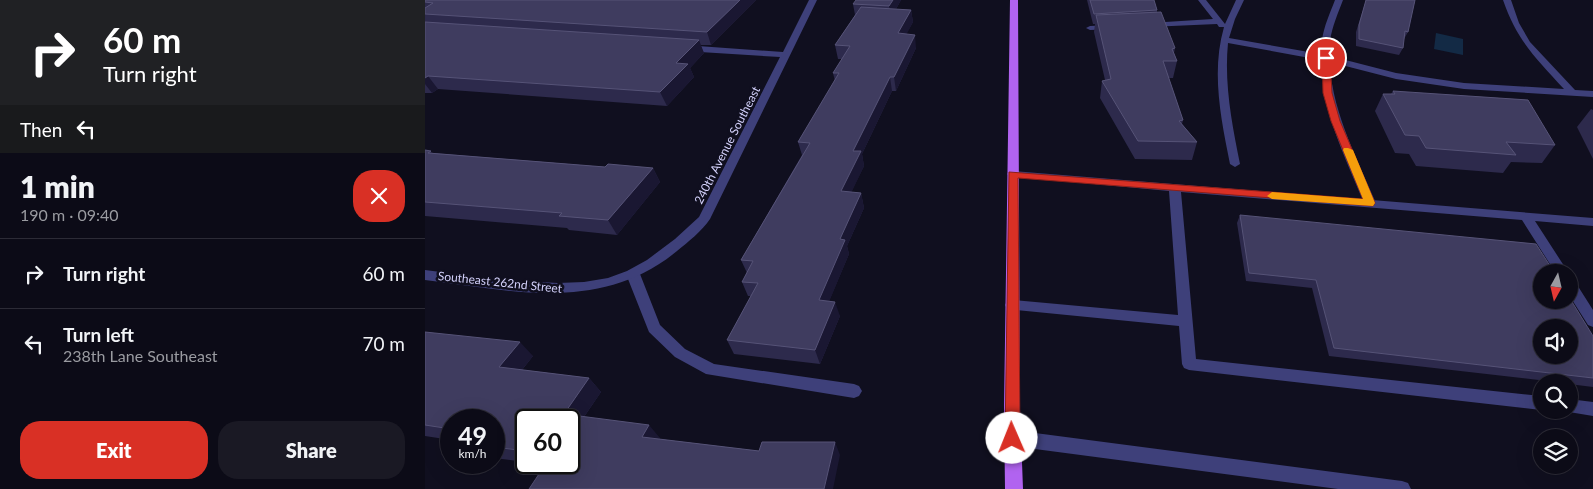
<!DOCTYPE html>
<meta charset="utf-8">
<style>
:root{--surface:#0c0b17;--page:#1a1924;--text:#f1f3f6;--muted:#9a9ba1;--line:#2c2b36;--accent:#d93025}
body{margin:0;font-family:Lato,sans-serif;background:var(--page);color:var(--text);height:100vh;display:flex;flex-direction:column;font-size:19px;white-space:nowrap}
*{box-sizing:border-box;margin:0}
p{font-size:16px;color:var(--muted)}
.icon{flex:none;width:28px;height:28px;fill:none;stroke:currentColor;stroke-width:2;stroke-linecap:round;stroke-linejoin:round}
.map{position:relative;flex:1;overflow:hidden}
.side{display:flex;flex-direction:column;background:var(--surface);width:425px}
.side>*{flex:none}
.guide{background:#202124;color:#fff;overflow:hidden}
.needle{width:32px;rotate:188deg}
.controls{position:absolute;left:1108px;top:264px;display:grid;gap:10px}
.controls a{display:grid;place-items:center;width:45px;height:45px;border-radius:50%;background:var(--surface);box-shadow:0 5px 20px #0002,0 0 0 1px var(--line);font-size:25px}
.speed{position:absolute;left:15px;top:409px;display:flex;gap:10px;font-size:25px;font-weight:700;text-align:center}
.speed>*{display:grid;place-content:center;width:65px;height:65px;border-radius:50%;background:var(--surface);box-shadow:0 5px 20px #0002,0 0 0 1px var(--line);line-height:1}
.speed small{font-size:12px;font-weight:400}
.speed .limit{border:2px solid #111;border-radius:8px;background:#fff;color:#111}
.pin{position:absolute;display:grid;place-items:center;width:42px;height:42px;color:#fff;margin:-21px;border:2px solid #fff;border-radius:50%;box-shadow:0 1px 5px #0007}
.me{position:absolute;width:55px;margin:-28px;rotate:359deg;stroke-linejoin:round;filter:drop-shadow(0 0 4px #0008)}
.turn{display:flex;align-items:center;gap:18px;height:105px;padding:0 20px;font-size:22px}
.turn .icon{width:65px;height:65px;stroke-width:2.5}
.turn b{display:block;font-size:35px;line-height:42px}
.then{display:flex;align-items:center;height:48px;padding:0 20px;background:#0003;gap:10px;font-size:19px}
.round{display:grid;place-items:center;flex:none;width:52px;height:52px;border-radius:20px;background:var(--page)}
.headline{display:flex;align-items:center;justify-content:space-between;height:85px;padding:0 20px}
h1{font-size:30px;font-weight:800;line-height:38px}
.primary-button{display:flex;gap:10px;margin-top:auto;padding:10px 20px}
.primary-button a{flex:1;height:58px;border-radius:20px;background:var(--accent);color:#fff;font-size:20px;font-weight:800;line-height:58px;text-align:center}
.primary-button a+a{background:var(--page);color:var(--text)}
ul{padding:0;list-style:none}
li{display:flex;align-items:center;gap:15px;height:70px;padding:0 20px;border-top:1px solid var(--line)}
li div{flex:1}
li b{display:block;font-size:19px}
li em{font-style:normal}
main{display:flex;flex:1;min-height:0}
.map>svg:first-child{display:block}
.water{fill:#132a45}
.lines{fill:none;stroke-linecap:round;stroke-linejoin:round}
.service{fill:#3e407a;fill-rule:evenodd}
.minor{fill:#3e407a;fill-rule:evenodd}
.primary{fill:#b163f0;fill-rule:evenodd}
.wall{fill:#2d2a4c}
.shaded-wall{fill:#1a1732}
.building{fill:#3f3c5f;stroke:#565377;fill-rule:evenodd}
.route{fill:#d93025;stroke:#8d1f18}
.slow{fill:#f59e0b}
.labels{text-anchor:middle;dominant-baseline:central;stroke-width:5;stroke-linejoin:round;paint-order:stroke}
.street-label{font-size:12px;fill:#d3d1fb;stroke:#100f1f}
</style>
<main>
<section class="side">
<div class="guide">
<div class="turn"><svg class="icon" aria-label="right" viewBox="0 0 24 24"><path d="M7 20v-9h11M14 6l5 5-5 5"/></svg><div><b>60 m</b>Turn right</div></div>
<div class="then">Then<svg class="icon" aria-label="left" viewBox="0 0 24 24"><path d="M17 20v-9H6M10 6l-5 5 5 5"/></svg></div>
</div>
<div class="headline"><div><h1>1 min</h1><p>190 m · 09:40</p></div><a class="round" style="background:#d93025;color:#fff"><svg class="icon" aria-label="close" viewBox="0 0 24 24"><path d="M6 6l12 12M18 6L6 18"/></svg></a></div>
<ul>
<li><svg class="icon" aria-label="right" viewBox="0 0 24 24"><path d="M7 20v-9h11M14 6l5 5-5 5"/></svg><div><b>Turn right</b></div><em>60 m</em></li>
<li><svg class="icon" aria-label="left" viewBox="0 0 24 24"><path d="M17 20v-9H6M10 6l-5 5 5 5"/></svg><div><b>Turn left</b><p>238th Lane Southeast</p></div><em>70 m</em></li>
</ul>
<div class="primary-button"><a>Exit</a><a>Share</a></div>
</section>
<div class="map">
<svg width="1168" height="489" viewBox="0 0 1168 489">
<rect width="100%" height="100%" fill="#100f1f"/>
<path class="water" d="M1011,33L1038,39V55L1009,49Z"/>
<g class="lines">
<path class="service" d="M773,0H781L800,24L811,0H819L810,19L804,38L901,55L971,73L1039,83L1139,89C1111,58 1092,41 1078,0H1086L1094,23L1105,42L1150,90L1168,91V97L1039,89L971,79L901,61L803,43C799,84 807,124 815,164L810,167L805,164C796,119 786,72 799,27H794L792,24L724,27L720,25L724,23L788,19Z
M686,25H689V29L665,30L661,28L665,26Z
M588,171L1168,218V226L1110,221L1143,272H1130L1097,220L756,192L771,359L1116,396V410L764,370L759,368L757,364L754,326L582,309L580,305L582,301L587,300L753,315L744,191L584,176L582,174L584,172Z
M208,269L213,271L215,274L235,325L260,349L289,364L429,384L434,386L437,391L434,396L429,398L281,374L250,357L224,332L201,274L203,271Z
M1144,279L1149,280L1168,310V327L1163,325L1144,295Z
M1144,399L1168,402V416L1138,411L1144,410Z
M587,430L977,481L983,483L986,489H913L587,446L581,443L579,438L581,433Z"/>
<path class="minor" d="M384,0H392L285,219C277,231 263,242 252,251C177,313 88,291 0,280V270L78,280L133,283L159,282L183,278L202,271L222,260L250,239L274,217L355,57L259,51L255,48L259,45L358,52Z
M910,0H918C913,13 907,27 905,41C900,98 929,152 951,203L945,207L939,203C918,152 890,97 897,40C899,26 905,13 910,0Z"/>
<path class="primary" d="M585,0H593L595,409L598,489H580L579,409Z"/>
</g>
<path class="wall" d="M0,0H331L286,45H275L279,53L265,68L269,77L242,106L13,89L7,93H0Z
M476,0L471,9L486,10L488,22L481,34L491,48L471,91H467L437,154L439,166L426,192L436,193L439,208L422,246L424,254L404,301L415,316L395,364L309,354L302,340L326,296H323L317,282L322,273L316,260L377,155L373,142L410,81L408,73L417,59H413L410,45L430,15L428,4Z
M662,0H729L732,10V13L750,48L749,53L752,61L748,78H744L758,120L757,124L772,142L767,160L710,159L675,98L677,81L680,80L669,32L670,24H668Z
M941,0H990L983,32L979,39L978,48L974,55L931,46V32Z
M968,91L1130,145L1117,163L1086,162L1078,173L991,166L984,154L970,153L950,111L958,94H966Z
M1166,109L1168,110V159L1152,127Z
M0,150L8,153L180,167L228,168L235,182L192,235L144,230L142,228L0,216Z
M815,215L1168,336V387L1144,384V382H1131L904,356L887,288L821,281L812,223Z
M0,332L108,356L97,370L164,378L176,392L159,417L235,438L234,439L334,451L415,455L120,465L104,462H144L101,420V462L69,458V420H26V440L0,436Z"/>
<path class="shaded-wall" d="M315,0H331L286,45L282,32Z
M468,0H476L466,18L464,6Z
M486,10L488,22L475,47L473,33Z
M490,35L491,48L471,91L469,77Z
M274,40L279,53L265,68L269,77L242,106L235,92L251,63Z
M3,76L13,89L7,93L0,84V78Z
M465,77L467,91L437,154L439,166L420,206L416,191L428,151Z
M228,168L235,182L192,235L183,220Z
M436,193L439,208L422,246L424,254L399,314L394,300L415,239Z
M410,302L415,316L395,364L390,350Z
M95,342L108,356L88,381L74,367Z
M164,378L176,392L152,427L139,414Z
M224,425L235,438L228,450L217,437Z
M410,442L415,455L408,489H399Z"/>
<path class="building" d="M0,0H315L282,32L0,14V8L8,3L0,2Z
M431,0H468L464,6L428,4Z
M665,0H729L732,10L669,14Z
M941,0H990L983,32L980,31L978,48L934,39V25Z
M436,7L486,10L473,33L490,35L469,77H465L428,151H436L416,191L436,193L415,239L420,240L394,300L410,302L390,350L302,340L333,283L317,282L328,261L316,260L385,143L373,142L414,73H408L425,46L410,45Z
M736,12L750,48L747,49L752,61H738L758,120L754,121L772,142L713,141L677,81L686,79L671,15Z
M0,22L274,40L251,63L263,64L235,92L3,76L0,78Z
M968,91L1103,100L1130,145L1081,142L1091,155L1001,148L994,136L980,135L958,94H970Z
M0,150L6,151L3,153L180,167L183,164L228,168L183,220L134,216L137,213L0,202Z
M815,215L1111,244L1129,272H1116V300H1144V297L1168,336V378L909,348L891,280L824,273ZM1116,328H1144V355H1116Z
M0,332L95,342L74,367L164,378L139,414L224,425L217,437L334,451L337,442H410L399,489H104L122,462H144V420H101V451L69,447V420H26V429L0,425Z"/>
<path class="route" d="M901,56L905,58L907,93L915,121L950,203L948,206L593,178L595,438L593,443L587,445L582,443L580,438L584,172L938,199L906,121L898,93L897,58Z"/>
<path class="slow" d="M919,148H923L928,150L950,203L948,206L847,199L842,196L847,192L938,199L918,150Z"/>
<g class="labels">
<g class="street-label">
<text transform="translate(302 145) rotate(-63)">240th Avenue Southeast</text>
<text transform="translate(75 282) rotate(6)">Southeast 262nd Street</text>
</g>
</g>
</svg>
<div class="controls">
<a><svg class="needle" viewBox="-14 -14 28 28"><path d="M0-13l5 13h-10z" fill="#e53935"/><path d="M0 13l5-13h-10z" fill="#9a9ba1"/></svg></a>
<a><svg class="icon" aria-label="sound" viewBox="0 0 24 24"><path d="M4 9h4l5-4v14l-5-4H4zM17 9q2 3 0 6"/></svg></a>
<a><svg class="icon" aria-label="search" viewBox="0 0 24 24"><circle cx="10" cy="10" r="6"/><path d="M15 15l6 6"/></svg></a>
<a><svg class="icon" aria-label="layers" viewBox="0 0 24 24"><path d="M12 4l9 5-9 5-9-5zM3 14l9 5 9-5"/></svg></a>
</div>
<div class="speed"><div>49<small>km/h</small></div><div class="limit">60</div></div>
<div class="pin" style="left:901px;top:58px;background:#d93025"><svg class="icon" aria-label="arrive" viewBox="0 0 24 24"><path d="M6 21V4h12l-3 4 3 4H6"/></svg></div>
<svg class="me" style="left:587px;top:438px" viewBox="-20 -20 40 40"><circle r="19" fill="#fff"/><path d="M0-13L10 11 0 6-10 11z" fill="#d93025"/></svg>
</div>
</main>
